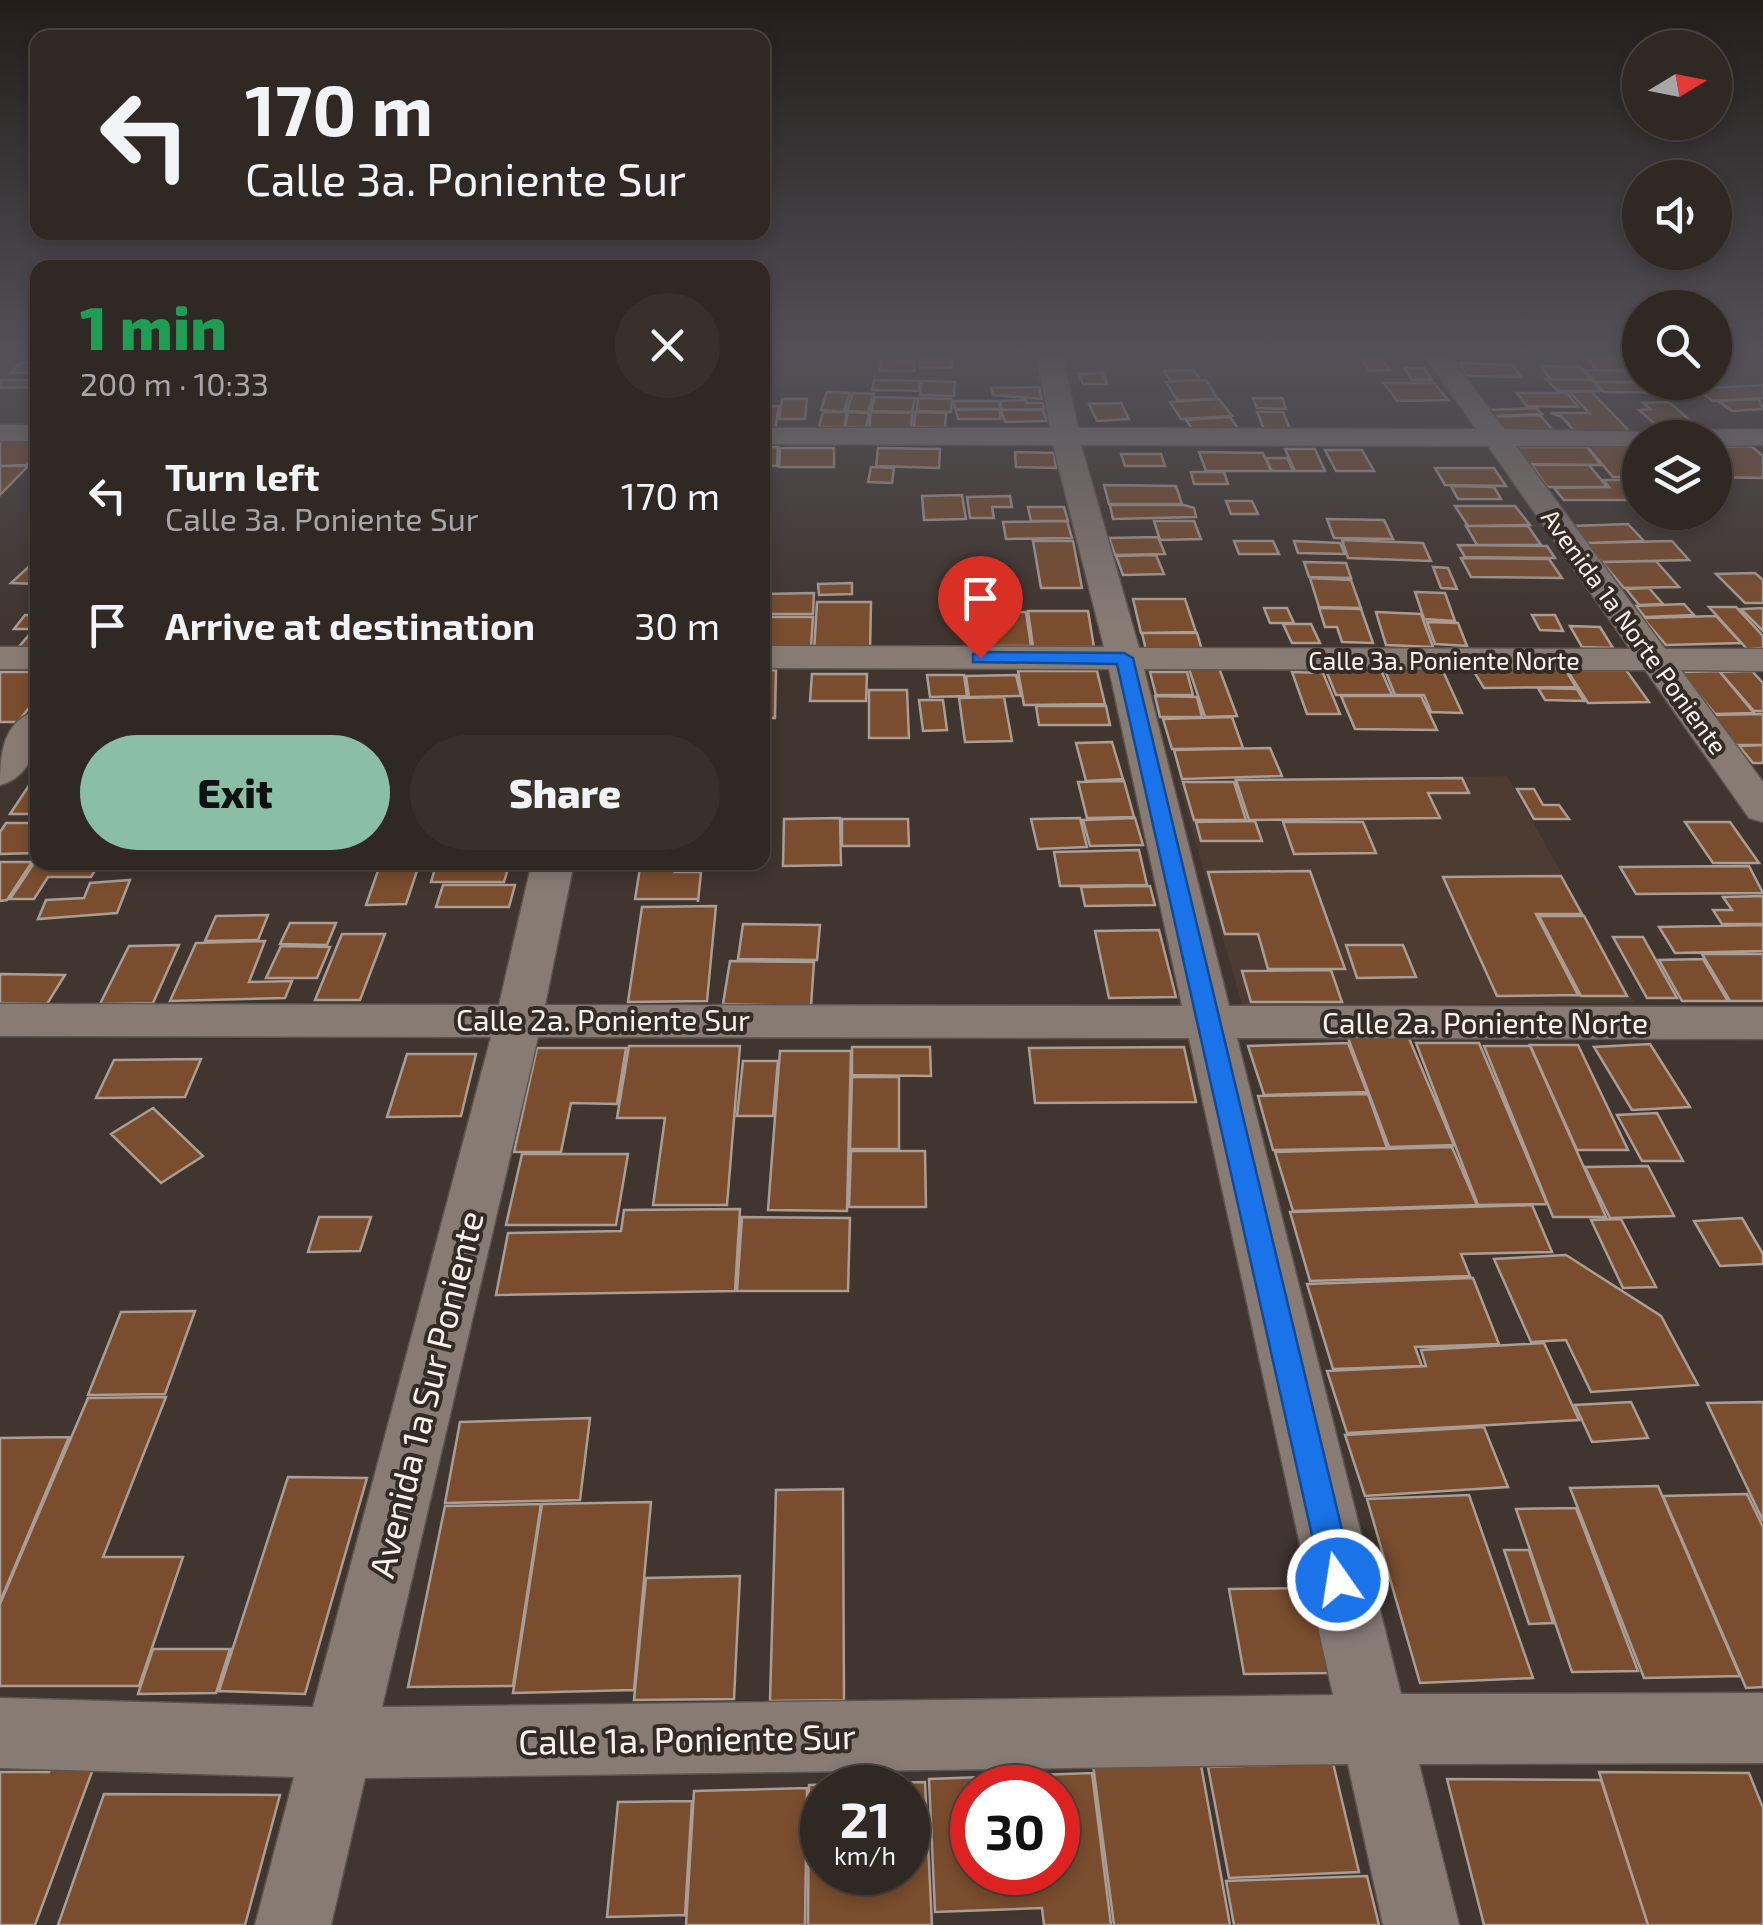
<!DOCTYPE html>
<meta charset="utf-8">
<style>
:root{--surface:#302823;--page:#38302b;--text:#f1f3f6;--muted:#a8a6a6;--line:#4b4441;--accent:#8abfa5}
body{margin:0;font-family:"Exo 2",sans-serif;background:var(--page);color:var(--text);height:100vh;display:flex;flex-direction:column;font-size:38px;white-space:nowrap}
*{box-sizing:border-box;margin:0}
p{font-size:32px;color:var(--muted)}
.icon{flex:none;width:55px;height:55px;fill:none;stroke:currentColor;stroke-width:2;stroke-linecap:round;stroke-linejoin:round}
.map{position:relative;flex:1;overflow:hidden}
.details{position:absolute;left:30px;top:260px;width:740px;height:610px;display:flex;flex-direction:column;background:var(--surface);border-radius:20px;box-shadow:0 5px 15px #0003,0 0 0 2px var(--line)}
.details>*{flex:none}
.top-card{position:absolute;left:30px;top:30px;width:740px;height:210px;border-radius:20px;box-shadow:0 5px 15px #0003,0 0 0 2px var(--line);background:#302823;color:var(--text);overflow:hidden}
.needle{width:65px;rotate:80deg}
.fabs{position:absolute;left:1622px;top:30px;display:grid;gap:20px}
.fabs a{display:grid;place-items:center;width:110px;height:110px;border-radius:50%;background:var(--surface);box-shadow:0 5px 15px #0003,0 0 0 2px var(--line);font-size:50px}
.speed{position:absolute;left:800px;top:1765px;display:flex;gap:20px;font-size:50px;font-weight:700;text-align:center}
.speed>*{display:grid;place-content:center;width:130px;height:130px;border-radius:50%;background:var(--surface);box-shadow:0 5px 15px #0003,0 0 0 2px var(--line);line-height:1}
.speed small{font-size:25px;font-weight:400}
.speed .limit{border:15px solid #d22;background:#fff;color:#111}
.pin{position:absolute;display:grid;place-items:center;width:85px;height:85px;color:#fff;margin:-102px -42px;border-radius:50% 50% 50% 0;rotate:-45deg;box-shadow:0 0 10px #0007}
.pin .icon{rotate:45deg}
.me{position:absolute;width:110px;margin:-55px;rotate:347deg;stroke-linejoin:round;filter:drop-shadow(0 0 8px #0008)}
.turn{display:flex;align-items:center;gap:35px;height:210px;padding:0 50px;font-size:45px}
.turn .icon{width:130px;height:130px;stroke-width:2.5}
.turn b{display:block;font-size:70px;line-height:85px}
.round{display:grid;place-items:center;flex:none;width:105px;height:105px;border-radius:52px;background:var(--page)}
.overview{display:flex;align-items:center;justify-content:space-between;height:170px;padding:0 50px}
h1{font-size:60px;font-weight:800;line-height:75px;color:#1e9e55}
.cta{display:flex;gap:20px;margin-top:auto;padding:20px 50px}
.cta a{flex:1;height:115px;border-radius:60px;background:var(--accent);color:#111;font-size:40px;font-weight:800;line-height:115px;text-align:center}
.cta a+a{background:var(--page);color:var(--text)}
ul{padding:0;list-style:none}
li{display:flex;align-items:center;gap:30px;height:130px;padding:0 50px}
li div{flex:1}
li b{display:block;font-size:38px}
li em{font-style:normal}
.map>svg:first-child{display:block}
.built{fill:#4c3c31}
.building{fill:#7a4d2e;stroke:#aa9d95;stroke-width:2.5;fill-rule:evenodd}
.lines{fill:none;stroke-linecap:round;stroke-linejoin:round}
.minor-casing{stroke:#5d544f;stroke-width:3}
.minor{fill:#877b74;fill-rule:evenodd}
.route{fill:#1a73e8;stroke:#114b97;stroke-width:2.5}
.labels{text-anchor:middle;dominant-baseline:central;stroke-width:8;stroke-linejoin:round;paint-order:stroke}
.far-street-label{font-size:25px;fill:#f9f2ee;stroke:#352b25}
.street-label{font-size:30px;fill:#f9f2ee;stroke:#352b25}
.near-street-label{font-size:35px;fill:#f9f2ee;stroke:#352b25}
</style>
<div class="map">
<svg width="1763" height="1925" viewBox="0 0 1763 1925">
<rect width="100%" height="100%" fill="#40352f"/>
<path class="built" d="M1507,776L1634,1002L1243,1008L1178,780Z"/>
<path class="building" d="M1359,355H1379L1390,370L1369,371Z
M1586,357L1640,358V371L1597,370Z
M920,359L952,360V368L920,367Z
M881,360L915,361L914,371H880Z
M38,362V372L11,373L20,363Z
M1460,363L1513,365L1521,377L1466,376Z
M1541,366L1581,367L1591,380L1550,379Z
M1404,368H1424L1432,380H1412Z
M1194,370L1200,380L1170,381L1164,371Z
M1585,370L1640,371V382H1594Z
M1103,373L1107,384H1083L1079,374Z
M1546,379L1592,380L1601,391H1558Z
M0,380H38V387L0,388Z
M874,380L920,381L919,391L872,390Z
M1206,380L1218,399L1177,400L1166,382Z
M922,381L955,382L954,396L920,395Z
M1596,382L1667,383L1676,393L1604,392Z
M1384,383H1434L1448,400L1397,401Z
M1763,385V398L1713,401L1696,389Z
M1039,387L1042,399L993,395L991,388Z
M1591,391L1630,432L1576,433L1562,417L1550,413H1589L1570,392Z
M827,392L850,393L844,412L821,410Z
M853,393L874,394L868,412L847,411Z
M1517,393H1567L1578,407L1527,406Z
M875,397L915,398L912,412L871,411Z
M918,398L952,399L951,412L917,411Z
M1253,398H1282L1286,409L1257,408Z
M782,399H807L805,419H779Z
M1219,399L1232,416L1181,419L1170,402Z
M1759,399L1763,409L1732,411L1718,401Z
M1026,400L1027,403H1043L1044,409L1002,410L1000,401Z
M954,401H999L1000,409H955Z
M1669,402L1701,430L1663,431L1639,410L1650,409L1643,403Z
M1121,403L1129,419L1097,421L1089,404Z
M762,406H779L775,430H762Z
M1536,408L1542,414L1494,416L1489,410Z
M999,409L1001,419H958L956,410Z
M1001,410H1043L1047,421L1005,422Z
M823,412H847L844,428L819,427Z
M848,412L869,413L866,428L845,427Z
M871,412L912,413L911,431H869Z
M915,412L946,413L945,428L914,427Z
M1257,412H1283L1290,429H1264Z
M1540,415L1556,434L1505,435L1489,417Z
M1230,417L1238,428L1193,430L1186,420Z
M0,440H38V454L27,465L0,466Z
M1585,444H1640V477H1613Z
M1751,446L1763,456V478L1715,477V447Z
M762,447H778L777,466H762Z
M1517,447H1587L1601,465L1529,464Z
M780,448H834V467H779Z
M878,448L940,449L939,468L876,466Z
M1285,449H1315L1325,471H1295Z
M1325,450H1362L1374,471H1336Z
M1015,452L1054,453L1056,468L1016,467Z
M1199,452L1263,453L1271,471H1206Z
M1121,454H1161L1165,466H1125Z
M1266,458H1287L1293,471H1272Z
M1532,465H1589L1607,487H1547Z
M0,466H28L0,495Z
M871,467L894,468L892,483L868,482Z
M1435,468H1494L1506,486L1445,485Z
M1191,472H1224L1228,484H1194Z
M1603,480H1626L1640,500H1564L1554,488L1609,487Z
M1104,485L1176,486L1182,504H1109Z
M1451,486L1494,487L1501,499H1458Z
M962,495L966,519L924,520L922,496Z
M1010,496L1012,507H992L994,518H970L967,497Z
M1226,501H1252L1258,514H1231Z
M1110,505H1184L1194,508L1196,517L1113,519Z
M1455,506H1515L1530,525L1468,526Z
M1028,507H1064L1068,521H1031Z
M1327,519L1384,520L1393,539L1334,538Z
M1067,521L1072,538L1006,539L1003,522Z
M1154,521H1194L1201,539L1160,540Z
M1628,524L1644,541L1587,543L1572,526Z
M1466,526H1528L1541,545H1477Z
M1158,537L1165,554L1115,555L1109,538Z
M1342,540L1423,543L1431,561L1348,558Z
M1033,541H1073L1082,588H1041Z
M1234,541H1273L1279,554H1239Z
M1294,541L1340,543L1345,554L1298,553Z
M1672,541L1689,560L1602,562L1586,543Z
M1458,545L1547,546L1555,558L1465,557Z
M1156,555L1164,574L1123,575L1116,556Z
M1461,558L1549,559L1562,578L1471,577Z
M37,559L38,584L11,583Z
M1656,561L1679,587L1624,588L1602,562Z
M1304,562L1346,563L1351,578L1309,577Z
M1433,567L1448,568L1457,589L1441,588Z
M1755,573L1763,580V603H1745L1716,574Z
M1310,578L1351,580L1361,608L1319,607Z
M852,583V594L819,595L818,584Z
M1649,588L1663,604L1639,605L1626,589Z
M1415,592L1445,593L1455,621L1424,619Z
M814,593L813,614H762V594Z
M1133,599H1185L1196,632L1141,633Z
M817,602H871L870,652H814Z
M1684,604L1694,615L1645,617L1636,606Z
M1709,607H1736L1763,636V648L1747,649Z
M1264,608H1287L1294,623H1270Z
M1319,608L1361,609L1373,643L1342,642L1337,627H1325Z
M1763,608V631L1741,609Z
M1028,611H1088L1094,647H1033Z
M976,612H1026L1031,646H978Z
M1376,612L1421,614L1433,647L1386,645Z
M25,615L38,616V649L18,648L34,629H14Z
M1532,615H1555L1563,631L1540,630Z
M1716,616L1741,643L1666,645L1643,618Z
M767,617H813L811,648H764Z
M1427,622L1458,623L1467,646L1435,644Z
M1283,624H1311L1320,643H1292Z
M1570,626L1600,627L1613,648L1582,647Z
M1142,633H1197L1202,650H1146Z
M1219,668L1237,716L1205,717L1189,669Z
M1325,668H1380L1392,695H1336Z
M1384,668L1442,669L1462,713L1431,712L1424,695H1395Z
M1565,669L1576,687L1484,688L1473,670Z
M776,670L775,718H762V671Z
M1567,670H1626L1649,702L1588,703Z
M1018,671H1097L1105,704L1024,705Z
M1719,671L1754,713L1715,714L1681,672Z
M1752,671L1763,683V711H1754L1720,672Z
M0,672H38V696L18,722H0Z
M1150,672H1187L1193,695H1156Z
M1292,672L1323,673L1340,714H1307Z
M812,674H867L866,701H810Z
M927,675H964L967,696L930,697Z
M1016,675L1021,696L969,697L966,676Z
M1538,688L1577,689L1584,701L1545,700Z
M869,690H907L909,738H869Z
M1155,696L1197,697L1202,717H1160Z
M1341,696H1421L1437,730L1355,729Z
M1004,697L1012,741L965,742L959,698Z
M919,700H943L947,730L923,731Z
M1036,706H1106L1110,725H1039Z
M1763,714V745H1736L1712,715Z
M1232,717L1243,748L1172,749L1163,719Z
M1112,742L1123,779L1086,781L1076,743Z
M1763,745V763H1753L1739,746Z
M1270,748L1282,776L1182,779L1174,750Z
M1462,778L1469,793H1428L1440,818L1249,820L1236,780Z
M32,781H38V814H10Z
M1124,781L1134,817L1087,818L1078,782Z
M1183,782H1234L1246,820H1194Z
M1517,789H1534L1543,805H1559L1569,819H1534Z
M840,818L841,865L783,866L784,819Z
M1080,818L1087,847L1038,849L1031,819Z
M1135,818L1143,845L1090,846L1083,820Z
M842,819H908L909,846H842Z
M1255,821L1262,841H1201L1196,822Z
M1283,822H1363L1376,853L1294,854Z
M1685,822H1730L1759,863H1713Z
M6,823H38L37,853L0,854V832Z
M1139,850L1147,885L1060,886L1054,852Z
M0,862H32L7,900L0,901Z
M381,862H420L406,904L366,905Z
M437,862H510L504,882H431Z
M641,862H677L675,872H701L698,902V899H635Z
M679,862H750L749,870L678,871Z
M34,863L99,864L91,877H48L34,899H10Z
M1749,866L1763,893L1636,894L1620,867Z
M1310,871L1345,969H1268L1258,934H1225L1208,872Z
M1561,876L1582,914H1536L1578,995L1497,996L1443,877Z
M130,880L117,913L38,919L46,900L84,898L90,883Z
M443,885H515L509,907H436Z
M1150,886L1155,905L1085,906L1081,887Z
M1763,896V924H1722L1713,910H1732L1723,897Z
M716,906L707,1001L628,1002L642,907Z
M268,915L258,940L205,941L216,916Z
M1539,916H1584L1627,996H1581Z
M290,923H336L327,945L280,944Z
M743,924L820,925L817,960L738,959Z
M1763,925V951L1675,953L1659,927Z
M1159,930L1176,997L1109,998L1095,931Z
M342,934H385L360,1000H315Z
M1613,937H1643L1677,998H1647Z
M265,941L249,982L292,981L285,998L170,1001L196,943Z
M179,945L153,1003L100,1004L129,946Z
M1346,945H1403L1416,977L1357,978Z
M281,946L330,947L317,978H266Z
M1702,954H1763V1001H1730Z
M1703,959L1728,1001H1682L1659,960Z
M730,961L814,962L811,1006L723,1004Z
M1331,970L1342,1002H1251L1242,971Z
M0,974L65,975L47,1004L0,1003Z
M1408,1036L1454,1145L1389,1147L1348,1038Z
M1348,1043L1367,1092L1264,1095L1248,1046Z
M1416,1043H1479L1547,1204L1478,1205Z
M1650,1044L1690,1107L1632,1110L1594,1047Z
M1530,1045H1578L1628,1150H1577Z
M629,1046H740L727,1205H653L665,1118H617Z
M1484,1046H1530L1606,1217H1553Z
M852,1047H930L931,1076L852,1075Z
M1184,1047L1196,1102L1035,1103L1029,1048Z
M537,1048H626L617,1104L571,1103L561,1152H514Z
M780,1051H851L847,1211L768,1210Z
M407,1054H476L461,1116L387,1117Z
M201,1059L185,1097L96,1098L114,1060Z
M743,1061H778L773,1116H737Z
M852,1077H899V1149H850Z
M1368,1094L1387,1148L1273,1150L1258,1096Z
M153,1108L203,1156L161,1183L111,1134Z
M1657,1113L1683,1161H1642L1617,1115Z
M1452,1147L1477,1205L1293,1211L1275,1152Z
M851,1151H925L926,1207H849Z
M522,1154H628L616,1225H506Z
M1648,1166L1674,1216L1610,1218L1585,1167Z
M1532,1205L1552,1252L1461,1254L1470,1276L1310,1281L1290,1212Z
M740,1209L735,1291L496,1295L508,1233L621,1231L624,1210Z
M319,1217H371L360,1251L308,1252Z
M742,1217L850,1218L848,1291H737Z
M1742,1218L1763,1254V1264L1720,1266L1694,1221Z
M1621,1219L1656,1287L1623,1288L1591,1220Z
M1566,1255L1661,1316L1698,1385L1591,1392L1566,1340L1531,1342L1494,1259Z
M1473,1278L1499,1344L1415,1347L1422,1366L1333,1369L1307,1284Z
M195,1311L165,1394L88,1395L121,1312Z
M1544,1343L1579,1420L1347,1433L1327,1371L1426,1366L1421,1350Z
M166,1397L103,1557H183L139,1686H0V1604L88,1398Z
M1631,1402L1648,1438L1592,1442L1575,1405Z
M1763,1402V1521L1707,1403Z
M590,1418L580,1500L445,1503L460,1422Z
M1484,1427L1508,1487L1365,1496L1345,1435Z
M69,1437L0,1602V1438Z
M288,1477L367,1478L305,1694L219,1691Z
M1658,1486L1740,1676L1644,1678L1570,1488Z
M843,1489L844,1700L770,1701L776,1490Z
M1747,1494L1763,1527V1687L1746,1688L1663,1496Z
M1469,1495L1533,1678L1420,1683L1367,1499Z
M651,1502L634,1690L513,1693L542,1504Z
M541,1504L513,1686L408,1687L445,1506Z
M1576,1508L1638,1671L1572,1672L1516,1509Z
M1504,1550H1529L1553,1623L1529,1624Z
M740,1576L734,1699L634,1700L646,1578Z
M1310,1588L1330,1673L1244,1674L1229,1589Z
M153,1649H230L216,1693L138,1694Z
M1199,1754L1230,1925H1114L1092,1757Z
M96,1761L35,1925H0V1772H49L53,1762Z
M1333,1763L1359,1872L1229,1878L1208,1767Z
M1599,1772L1749,1773L1763,1808V1925H1648Z
M1092,1773L1111,1925H1044L1042,1908L935,1912L929,1779ZM972,1788H1058V1872H972Z
M1447,1779L1601,1780L1648,1925H1484Z
M925,1782L932,1925H808L809,1785ZM822,1788H908V1872H822Z
M807,1788L805,1925H686L694,1791Z
M104,1794L280,1795L245,1925H58Z
M692,1801L685,1915L607,1917L618,1802Z
M1367,1876L1379,1925H1234L1226,1881Z"/>
<g class="lines">
<defs>
<path id="minor" d="M1036,354H1062L1078,428L1476,429L1423,354H1449L1504,429L1650,432L1654,438H1640V446H1516L1665,649H1763V671L1681,670L1763,782V822L1749,818L1645,670L1144,669L1229,1006L1763,1007V1039L1237,1038L1401,1694L1763,1693V1763L1419,1764L1459,1925H1383L1348,1764L365,1778L331,1925H255L294,1777L0,1768V1698L313,1707L491,1037L0,1036V1004L499,1005L532,862H574L545,1005L1182,1006L1109,669L762,668V646L1104,647L1053,445L762,444V428H1050ZM1081,445L1488,446L1630,649L1139,648ZM538,1037L1189,1038L1333,1695L382,1707Z
M0,425H38V441H0Z
M1763,429V445L1715,446V438H1694L1708,430Z
M0,647H38V669H0Z
M38,711C38,741 34,776 0,785C0,755 3,719 38,711Z"/>
</defs>
<use href="#minor" class="minor-casing"/>
<use href="#minor" class="minor"/>
</g>
<linearGradient id="sky" x2="0" y2="1"><stop stop-color="#231d1a"/><stop offset="0.57" stop-color="#535158"/><stop offset="1" stop-color="#535158" stop-opacity="0"/></linearGradient>
<rect width="1763" height="624" fill="url(#sky)"/>
<path class="route" d="M980,652L1124,653L1133,658L1354,1580L1350,1591L1338,1595L1326,1591L1322,1580L1117,664L973,662V654Z"/>
<g class="labels">
<g class="far-street-label">
<text transform="translate(1635 631) rotate(54)">Avenida 1a Norte Poniente</text>
<text x="1444" y="660">Calle 3a. Poniente Norte</text>
</g>
<g class="street-label">
<text x="603" y="1019">Calle 2a. Poniente Sur</text>
<text x="1485" y="1022">Calle 2a. Poniente Norte</text>
</g>
<g class="near-street-label">
<text transform="translate(425 1394) rotate(-76)">Avenida 1a Sur Poniente</text>
<text transform="translate(687 1738) rotate(-1)">Calle 1a. Poniente Sur</text>
</g>
</g>
</svg>
<div class="fabs">
<a><svg class="needle" viewBox="-14 -14 28 28"><path d="M0-13l5 13h-10z" fill="#e53935"/><path d="M0 13l5-13h-10z" fill="#a8a6a6"/></svg></a>
<a><svg class="icon" aria-label="sound" viewBox="0 0 24 24"><path d="M4 9h4l5-4v14l-5-4H4zM17 9q2 3 0 6"/></svg></a>
<a><svg class="icon" aria-label="search" viewBox="0 0 24 24"><circle cx="10" cy="10" r="6"/><path d="M15 15l6 6"/></svg></a>
<a><svg class="icon" aria-label="layers" viewBox="0 0 24 24"><path d="M12 4l9 5-9 5-9-5zM3 14l9 5 9-5"/></svg></a>
</div>
<div class="speed"><div>21<small>km/h</small></div><div class="limit">30</div></div>
<div class="pin" style="left:980px;top:658px;background:#d93025"><svg class="icon" aria-label="arrive" viewBox="0 0 24 24"><path d="M6 21V4h12l-3 4 3 4H6"/></svg></div>
<svg class="me" style="left:1338px;top:1580px" viewBox="-20 -20 40 40"><circle r="17" fill="#1a73e8" stroke="#fff" stroke-width="3"/><path d="M0-11L8 9 0 5-8 9z" fill="#fff"/></svg>
<div class="top-card">
<div class="turn"><svg class="icon" aria-label="left" viewBox="0 0 24 24"><path d="M17 20v-9H6M10 6l-5 5 5 5"/></svg><div><b>170 m</b>Calle 3a. Poniente Sur</div></div>
</div>
<section class="details">
<div class="overview"><div><h1>1 min</h1><p>200 m · 10:33</p></div><a class="round"><svg class="icon" aria-label="close" viewBox="0 0 24 24"><path d="M6 6l12 12M18 6L6 18"/></svg></a></div>
<ul>
<li><svg class="icon" aria-label="left" viewBox="0 0 24 24"><path d="M17 20v-9H6M10 6l-5 5 5 5"/></svg><div><b>Turn left</b><p>Calle 3a. Poniente Sur</p></div><em>170 m</em></li>
<li><svg class="icon" aria-label="arrive" viewBox="0 0 24 24"><path d="M6 21V4h12l-3 4 3 4H6"/></svg><div><b>Arrive at destination</b></div><em>30 m</em></li>
</ul>
<div class="cta"><a>Exit</a><a>Share</a></div>
</section>
</div>
